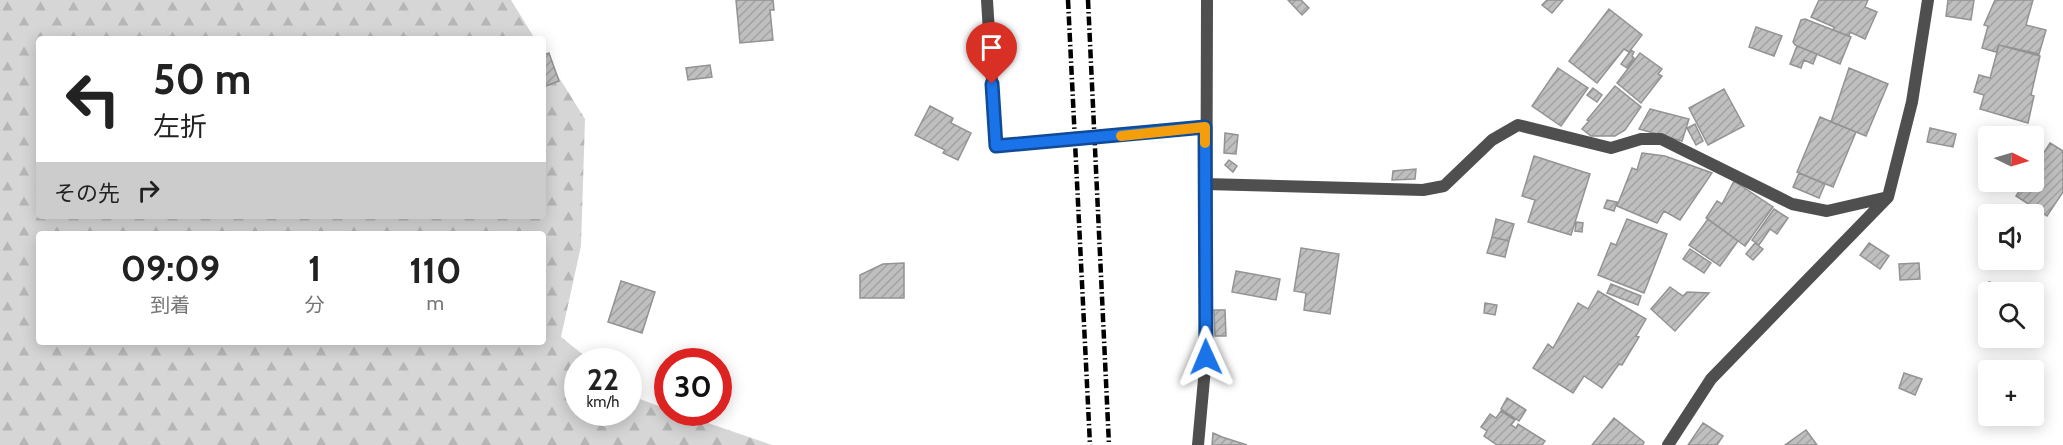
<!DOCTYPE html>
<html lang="ja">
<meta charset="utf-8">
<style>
:root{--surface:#fff;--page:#f2f2f2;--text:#222;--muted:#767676}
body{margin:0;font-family:Cabin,"Noto Sans JP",sans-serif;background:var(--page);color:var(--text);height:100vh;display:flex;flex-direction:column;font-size:22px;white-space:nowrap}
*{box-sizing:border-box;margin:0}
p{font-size:20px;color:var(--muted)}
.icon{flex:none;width:33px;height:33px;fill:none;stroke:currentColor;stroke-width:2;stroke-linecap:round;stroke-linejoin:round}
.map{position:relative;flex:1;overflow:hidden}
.drawer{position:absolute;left:36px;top:231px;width:510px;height:114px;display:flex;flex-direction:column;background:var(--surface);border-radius:6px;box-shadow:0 3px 15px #0003}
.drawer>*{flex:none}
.banner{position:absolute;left:36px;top:36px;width:510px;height:183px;border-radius:6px;box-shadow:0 3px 15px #0003;background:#fff;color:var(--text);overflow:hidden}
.needle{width:39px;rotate:95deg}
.buttons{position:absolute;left:1978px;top:126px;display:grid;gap:12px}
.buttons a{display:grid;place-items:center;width:66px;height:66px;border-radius:6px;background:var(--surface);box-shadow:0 3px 15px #0003;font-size:30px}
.speed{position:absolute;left:564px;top:348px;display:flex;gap:12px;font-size:30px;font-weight:700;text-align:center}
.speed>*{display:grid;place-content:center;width:78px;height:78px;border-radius:50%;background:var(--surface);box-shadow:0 3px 15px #0003;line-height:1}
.speed small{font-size:15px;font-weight:400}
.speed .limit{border:9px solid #d22;background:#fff;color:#111}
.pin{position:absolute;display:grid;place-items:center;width:51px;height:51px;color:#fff;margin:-62px -26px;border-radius:50% 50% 50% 0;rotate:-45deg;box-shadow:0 0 6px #0007}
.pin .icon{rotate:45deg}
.me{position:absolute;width:66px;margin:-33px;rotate:359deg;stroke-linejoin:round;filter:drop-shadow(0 0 4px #0008)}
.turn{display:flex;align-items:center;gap:21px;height:126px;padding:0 18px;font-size:27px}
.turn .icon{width:78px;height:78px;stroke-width:2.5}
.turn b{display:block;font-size:42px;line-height:51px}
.then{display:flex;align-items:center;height:57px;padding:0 18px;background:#0003;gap:12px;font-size:22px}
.eta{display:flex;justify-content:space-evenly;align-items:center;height:102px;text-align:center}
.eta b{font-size:36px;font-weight:800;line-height:42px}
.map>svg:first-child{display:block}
.forest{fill:url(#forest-firs);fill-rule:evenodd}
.building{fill:url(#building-hatch);stroke:#939393;stroke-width:1.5}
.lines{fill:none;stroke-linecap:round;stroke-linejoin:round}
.minor{stroke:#4f4f4f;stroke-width:12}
.rail{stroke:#000;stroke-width:4.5;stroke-dasharray:9 3 1.5 3;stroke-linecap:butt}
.route-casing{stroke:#114b97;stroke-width:15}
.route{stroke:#1a73e8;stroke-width:10}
.slow{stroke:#f59e0b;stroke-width:10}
</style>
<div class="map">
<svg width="2063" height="445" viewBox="0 0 2063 445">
<defs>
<pattern id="forest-firs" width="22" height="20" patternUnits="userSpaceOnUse" patternTransform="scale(1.5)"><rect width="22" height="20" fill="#d6d6d6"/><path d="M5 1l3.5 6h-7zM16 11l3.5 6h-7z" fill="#b6b6b6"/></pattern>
<pattern id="building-hatch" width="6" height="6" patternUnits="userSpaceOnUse" patternTransform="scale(1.5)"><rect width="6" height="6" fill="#bfbfbf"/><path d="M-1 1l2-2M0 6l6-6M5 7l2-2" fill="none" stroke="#a2a2a2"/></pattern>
</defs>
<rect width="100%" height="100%" fill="#fff"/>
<path class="forest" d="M0,0H511L535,39H39V216H543V52L585,119L581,246L561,337L591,361L578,362V412H628L629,392L637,398L667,409L668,412L679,413L772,445H0ZM39,234H543V342H39Z"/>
<path class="building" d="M736,0H773L774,10H770L773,40L740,43Z
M1288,0H1301L1309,8L1302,15Z
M1547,0H1563L1552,13L1542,5Z
M1819,0H1868L1865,7L1877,12L1865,39L1850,32L1849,36L1833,30L1834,27L1811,17Z
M1948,0H1974L1971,20L1946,16Z
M1995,0H2033L2026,25L2046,30L2039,54L1999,45L1996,52L1982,48L1988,26L1984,25Z
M1609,9L1642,35L1629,52L1624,49L1597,83L1569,61Z
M1805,19L1851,37L1840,64L1795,45L1793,42L1801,20Z
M1756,27L1782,36L1774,56L1749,47Z
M1999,45L2040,56L2031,95L2034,96L2028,123L1980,109L1984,95L1974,92L1979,75L1990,78Z
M1797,46L1817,54L1813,64L1804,60L1801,68L1790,64Z
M1631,50L1634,52L1632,56L1634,58L1627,68L1621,64Z
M549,53L559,81L543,87V55Z
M1640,53L1662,69L1658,74L1662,76L1641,103L1617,83Z
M710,65L712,77L688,80L686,68Z
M1558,68L1588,88L1561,126L1532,106Z
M1849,68L1888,84L1866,136L1831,122Z
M1615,86L1641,107L1625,130L1615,136H1591L1582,129L1589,121L1587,120Z
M1593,88L1602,95L1597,102L1587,95Z
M1724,89L1744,126L1708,145L1689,108Z
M930,106L953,118L951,123L971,133L958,160L943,153L945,150L915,135Z
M1650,109L1689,119L1682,141L1639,129Z
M1820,117L1856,132L1833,187L1797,172Z
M1695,124L1703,141L1696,145L1687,128Z
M1930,128L1956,134L1953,147L1927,142Z
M1225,133L1238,135L1236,154L1224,153Z
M2050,143L2063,151V192L2047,216L2016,196L2025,182H2034V168Z
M1642,153L1665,156L1712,173L1680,220L1664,211L1657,223L1617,206L1632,168L1637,170Z
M1534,156L1590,174L1571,235L1528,222L1535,200L1522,196Z
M1229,160L1237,166L1233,172L1225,165Z
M1416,169L1415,179L1392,180L1393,171Z
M1799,173L1825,184L1819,198L1793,187Z
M1734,181L1773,207L1745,246L1706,218L1717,201L1722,204Z
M1607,200L1617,202L1614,211L1604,208Z
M1774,209L1788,218L1777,234L1770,229L1759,245L1752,240Z
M1496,219L1514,224L1509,241L1492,237Z
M1627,219L1667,234L1644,293L1598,275L1611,243L1616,245Z
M1708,219L1738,241L1720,266L1689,245Z
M1576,222L1583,223L1582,232L1575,231Z
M1492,237L1509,241L1505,257L1487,253Z
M1755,243L1763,249L1753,260L1746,254Z
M1869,243L1889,256L1880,269L1860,255Z
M1301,248L1339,254L1330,314L1304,310L1306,293L1294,291Z
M1690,249L1711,263L1704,273L1683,259Z
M904,263V298H860V275L883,264Z
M1919,263L1920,279L1900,280L1899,264Z
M1236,271L1280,279L1276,300L1232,292Z
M621,281L655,292L642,333L608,322Z
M1989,282L2019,290L2018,292H1989V298L1985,297Z
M1611,284L1641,296L1638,305L1607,293Z
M1670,287L1683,296L1687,292L1709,293L1675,331L1651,309Z
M1598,291L1646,319L1636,336L1639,337L1622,365L1619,364L1602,388L1584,376L1573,393L1533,368L1548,344L1553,348L1578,303L1588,309Z
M1485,303L1497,305L1495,315L1484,313Z
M1214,310H1225L1226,336H1215Z
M1904,373L1922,379L1915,395L1899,388Z
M1507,398L1526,410L1519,421L1501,409Z
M1501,411L1515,420L1511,425L1516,428L1518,424L1545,441L1542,445H1497L1484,436L1487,431L1481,427L1490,414L1496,418Z
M1614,418L1644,442L1643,445H1592Z
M1703,423L1723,436L1717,445H1688Z
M1806,430L1817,445H1785Z
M1213,433L1222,437L1247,445H1212Z"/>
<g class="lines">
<path class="minor" d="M987,0L996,146L1205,127
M1205,184L1423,190L1444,186L1492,140L1518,125L1611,148L1641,139H1661L1792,204L1827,211L1888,197
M1198,445L1206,357L1207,0
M1668,445L1711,379L1888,197L1912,102L1928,0"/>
<path class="rail" d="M1068,0L1090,445
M1088,0L1109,445"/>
</g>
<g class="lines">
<defs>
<path id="route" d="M992,84L996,146L1205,127L1206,357"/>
</defs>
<use href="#route" class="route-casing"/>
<use href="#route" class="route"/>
<path class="slow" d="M1121,136L1205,127V143"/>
</g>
</svg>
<div class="buttons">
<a><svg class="needle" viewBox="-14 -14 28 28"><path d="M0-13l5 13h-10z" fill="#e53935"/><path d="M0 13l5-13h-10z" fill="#767676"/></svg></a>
<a><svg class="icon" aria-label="sound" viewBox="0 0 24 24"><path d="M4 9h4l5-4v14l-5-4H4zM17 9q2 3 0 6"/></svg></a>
<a><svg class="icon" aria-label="search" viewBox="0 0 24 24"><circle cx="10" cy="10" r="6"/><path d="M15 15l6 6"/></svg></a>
<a>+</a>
</div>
<div class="speed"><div>22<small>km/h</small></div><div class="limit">30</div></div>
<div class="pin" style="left:992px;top:84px;background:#d93025"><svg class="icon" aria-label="arrive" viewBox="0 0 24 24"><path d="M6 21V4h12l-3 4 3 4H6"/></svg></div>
<svg class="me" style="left:1206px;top:357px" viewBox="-20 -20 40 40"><path d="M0-17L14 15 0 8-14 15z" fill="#1a73e8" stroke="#fff" stroke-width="4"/></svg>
<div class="banner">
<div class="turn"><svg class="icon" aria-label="left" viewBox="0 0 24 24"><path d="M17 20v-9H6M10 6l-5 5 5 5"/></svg><div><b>50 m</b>左折</div></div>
<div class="then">その先<svg class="icon" aria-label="right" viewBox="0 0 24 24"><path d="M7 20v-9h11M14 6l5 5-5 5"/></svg></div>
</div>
<section class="drawer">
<div class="eta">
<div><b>09:09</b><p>到着</p></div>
<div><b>1</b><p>分</p></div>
<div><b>110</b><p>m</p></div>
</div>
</section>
</div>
